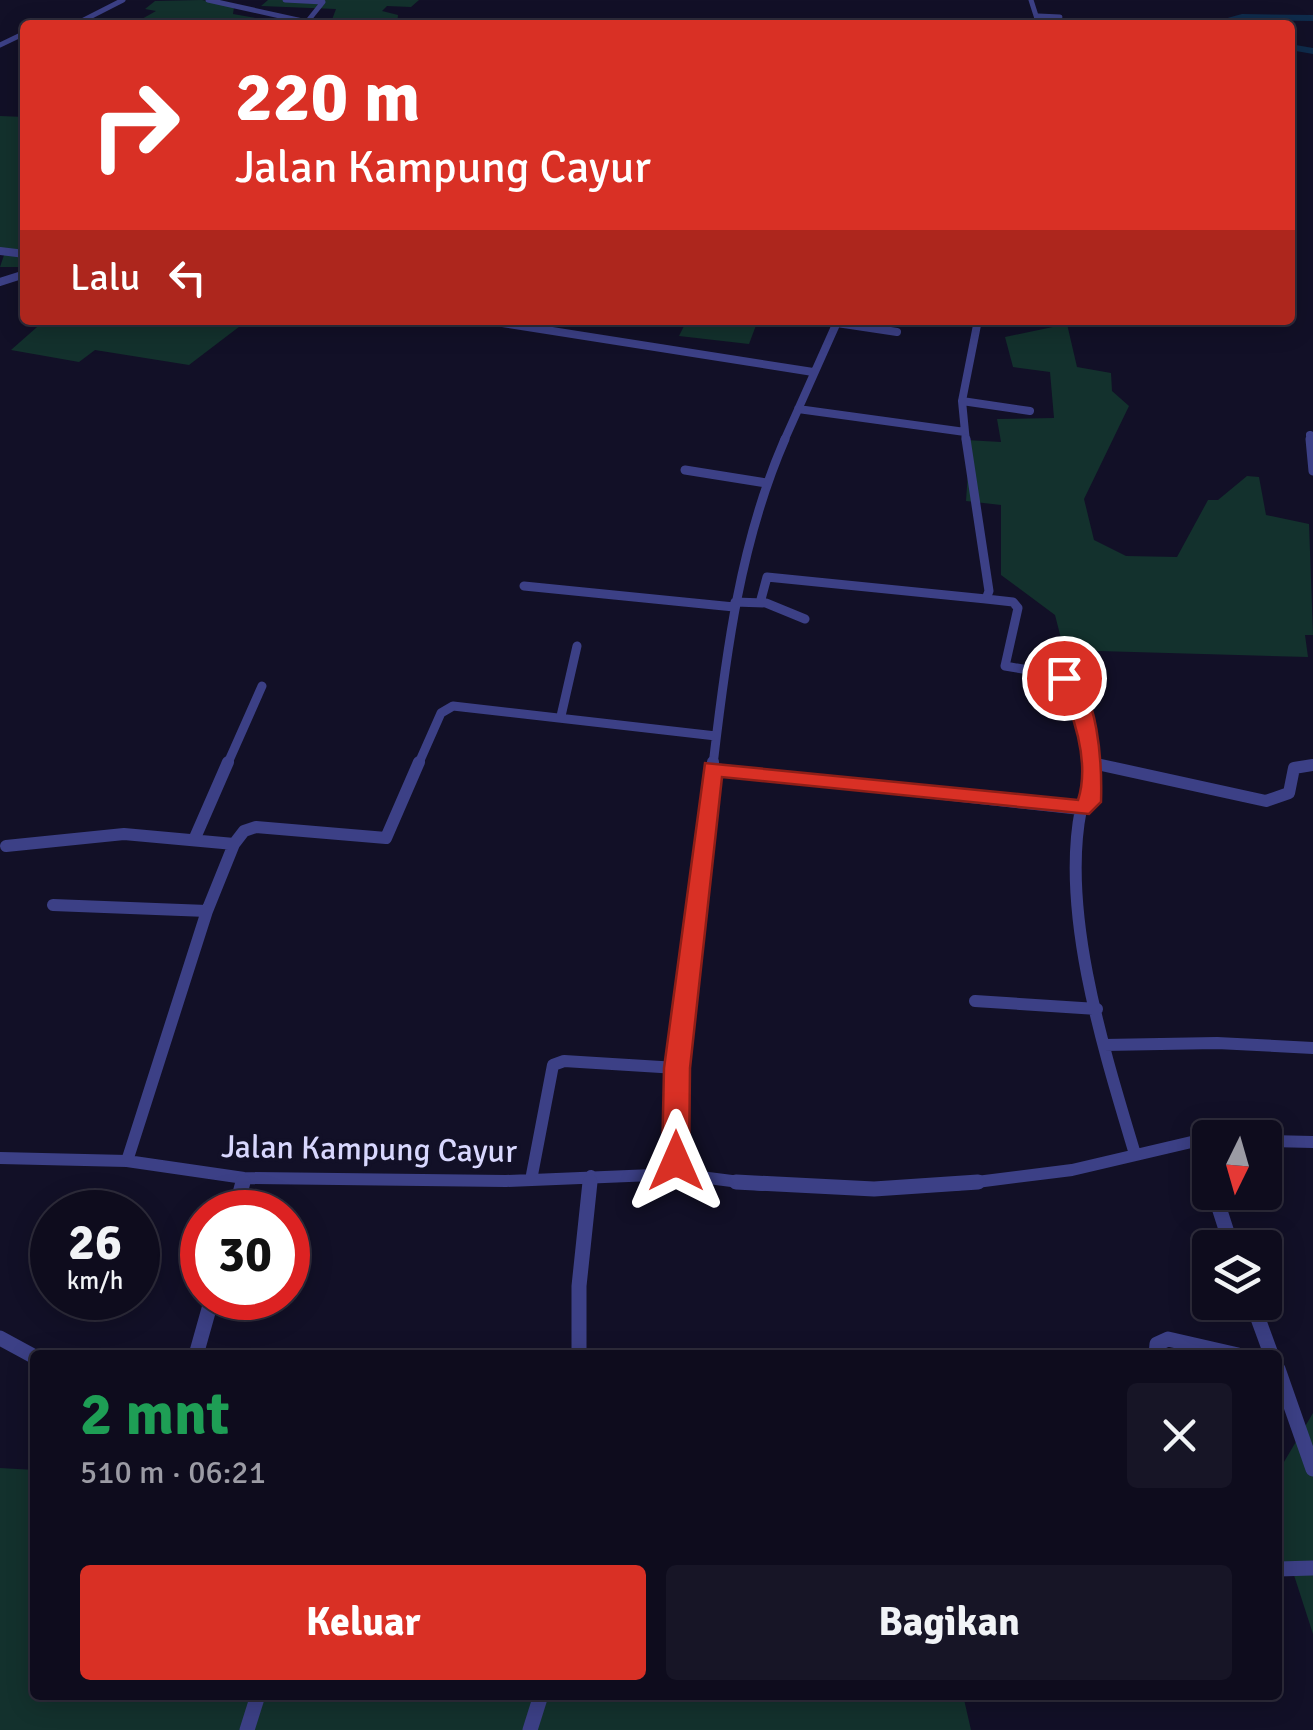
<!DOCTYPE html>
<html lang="id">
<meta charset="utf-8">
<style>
:root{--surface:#0e0c1d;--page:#171526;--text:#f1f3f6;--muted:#9b9ba4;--line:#2e2c3b;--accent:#d93025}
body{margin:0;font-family:Signika,sans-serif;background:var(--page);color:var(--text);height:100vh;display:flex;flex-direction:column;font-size:38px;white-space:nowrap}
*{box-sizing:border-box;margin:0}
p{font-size:32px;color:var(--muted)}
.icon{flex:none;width:55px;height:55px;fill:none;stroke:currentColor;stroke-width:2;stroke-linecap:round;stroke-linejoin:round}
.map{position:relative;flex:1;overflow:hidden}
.panel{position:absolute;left:30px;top:1350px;width:1252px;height:350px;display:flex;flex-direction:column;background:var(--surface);border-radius:10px;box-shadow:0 5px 25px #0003,0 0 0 2px var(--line)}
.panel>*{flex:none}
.banner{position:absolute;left:20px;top:20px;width:1275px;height:305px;border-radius:10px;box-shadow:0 5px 25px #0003,0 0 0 2px var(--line);background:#d93025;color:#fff;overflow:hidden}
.needle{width:65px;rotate:185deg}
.tools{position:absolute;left:1192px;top:1120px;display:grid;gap:20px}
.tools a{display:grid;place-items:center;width:90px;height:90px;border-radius:10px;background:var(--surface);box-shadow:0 5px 25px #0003,0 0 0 2px var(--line);font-size:50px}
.speed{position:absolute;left:30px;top:1190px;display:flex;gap:20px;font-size:50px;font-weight:700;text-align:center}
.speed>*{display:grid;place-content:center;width:130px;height:130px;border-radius:50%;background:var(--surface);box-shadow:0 5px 25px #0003,0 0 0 2px var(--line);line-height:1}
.speed small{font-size:25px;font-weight:400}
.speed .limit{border:15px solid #d22;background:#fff;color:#111}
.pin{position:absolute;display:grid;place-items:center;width:85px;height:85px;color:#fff;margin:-42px;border:5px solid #fff;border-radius:50%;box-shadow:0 2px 10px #0007}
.me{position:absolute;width:110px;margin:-55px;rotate:0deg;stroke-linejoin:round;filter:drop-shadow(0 0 8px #0008)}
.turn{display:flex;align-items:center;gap:35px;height:210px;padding:0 50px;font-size:45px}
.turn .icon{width:130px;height:130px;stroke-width:2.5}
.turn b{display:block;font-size:70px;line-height:85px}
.then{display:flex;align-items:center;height:95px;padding:0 50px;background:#0003;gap:20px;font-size:38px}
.round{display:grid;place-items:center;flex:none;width:105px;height:105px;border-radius:10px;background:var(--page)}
.summary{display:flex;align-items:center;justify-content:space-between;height:170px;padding:0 50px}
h1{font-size:60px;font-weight:700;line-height:75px;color:#1e9e55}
.action{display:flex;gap:20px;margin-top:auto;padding:20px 50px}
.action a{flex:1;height:115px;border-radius:10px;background:var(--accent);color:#fff;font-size:40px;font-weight:700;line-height:115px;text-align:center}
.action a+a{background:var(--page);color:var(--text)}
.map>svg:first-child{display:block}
.green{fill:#13312d}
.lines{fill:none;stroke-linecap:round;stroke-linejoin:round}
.river{fill:#0f2c4c;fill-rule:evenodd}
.street-far4{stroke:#3c4086;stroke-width:5}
.street-far3{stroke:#3c4086;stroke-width:8}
.street-far2{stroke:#3c4086;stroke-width:9}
.street-far1{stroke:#3c4086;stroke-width:12}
.street{stroke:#3c4086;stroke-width:15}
.route{fill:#d93025;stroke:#8d1f18;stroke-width:2.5}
.labels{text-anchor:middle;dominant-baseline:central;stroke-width:8;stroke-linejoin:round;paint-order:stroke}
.near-street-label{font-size:32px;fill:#d8d7fe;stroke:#121027}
</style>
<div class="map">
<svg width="1313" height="1730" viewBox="0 0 1313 1730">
<rect width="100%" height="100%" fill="#121027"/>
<path class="green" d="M202,0L234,7L233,14L284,23L177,25L140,20L156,11L145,9L155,1Z
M268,0H419L411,7L387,6L382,11L398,15L397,25H330L336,9L261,6Z
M0,116L25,117V267H0L5,252L0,251Z
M45,320H248L189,365L95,350L79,362L11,350Z
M687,320H758L749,344L679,336Z
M1067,324L1077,367L1111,373L1112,391L1129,406L1084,499L1094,540L1126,556L1177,557L1208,500H1218L1247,476L1259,477L1266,515L1309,524L1313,635H1305L1308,657L1064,650L1055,615L1001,575V505L966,501L969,457L966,440L1001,442L997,419L1054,418L1050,372L1013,367L1005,337Z
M1313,1413V1634L1292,1569L1278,1568V1472Z
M0,1468L35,1470V1695H963L971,1730H0Z"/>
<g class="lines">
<path class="river" d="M1242,14L1313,15V21L1242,20L1202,25Z
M1290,44L1313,48V54L1290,50Z"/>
<path class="street-far4" d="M208,0L307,22L305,25
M285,0L323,2L307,22
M1031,0L1039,25
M1038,16L1060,17
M74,25L123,0
M0,45L25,33"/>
<path class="street-far3" d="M0,251L25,254
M0,282L25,274
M483,320L813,372
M837,323L897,332
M962,401L978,320
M798,409L965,432L962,401L1030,411
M965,432L966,441
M1310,435L1311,441
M784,441L838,320"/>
<path class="street-far2" d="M966,439L989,591L986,599L1013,602L1018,608L1005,666L1052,674L1072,684L1087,726L1092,765
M1310,439L1313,471
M685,470L766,483
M524,586L734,607
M735,602L766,603L805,619
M760,603L767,577L986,599
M561,716L577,646
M1092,763L1102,765
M227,765L262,686
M418,765L441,713L453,706L716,736
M713,765C726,654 740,542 785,439"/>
<path class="street-far1" d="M1092,763L1266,801L1289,793L1294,768L1313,765
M713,769L1081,809C1060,913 1105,1054 1135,1154
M1081,809L1091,802L1092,762
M194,840L228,762
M6,846L124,834L234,844
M53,905L207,911
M975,1001L1097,1009
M1104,1045L1217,1043L1313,1048
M1265,1141L1313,1142
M0,1158L127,1161L244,1178L506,1181L677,1174V1068L713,762
M127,1161L207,911L234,844L244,831L256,827L386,838L419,762
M677,1174L763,1185
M531,1180L553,1065L564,1061L677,1068
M242,1185L244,1178
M590,1185L591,1176
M953,1185L1072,1170L1200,1140L1210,1178"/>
<path class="street" d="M736,1182L874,1189L978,1182
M1214,1192L1232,1248
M235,1212L243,1182
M1252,1302L1271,1354L1266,1355
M0,1338L35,1357
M196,1355L212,1298
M579,1355V1286L590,1182
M1156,1355L1157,1344L1168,1339L1238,1355
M1278,1369L1313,1469
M1278,1569L1313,1568
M247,1730L258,1695
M530,1730L541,1695"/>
</g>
<path class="route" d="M1064,671C1100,683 1102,770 1101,802L1089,814L722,777L690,1068L689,1161L685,1170L676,1174L666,1170L662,1161L664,1068L705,763L1078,800C1090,763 1074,709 1054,678Z"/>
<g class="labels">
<g class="near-street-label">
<text transform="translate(369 1149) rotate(1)">Jalan Kampung Cayur</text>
</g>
</g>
</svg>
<div class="tools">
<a><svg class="needle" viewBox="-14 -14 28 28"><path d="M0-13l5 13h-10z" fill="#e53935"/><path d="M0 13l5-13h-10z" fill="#9b9ba4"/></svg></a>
<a><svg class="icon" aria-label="layers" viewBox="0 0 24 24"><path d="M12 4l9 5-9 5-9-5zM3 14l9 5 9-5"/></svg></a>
</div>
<div class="speed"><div>26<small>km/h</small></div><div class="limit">30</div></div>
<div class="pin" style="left:1064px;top:678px;background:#d93025"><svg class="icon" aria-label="arrive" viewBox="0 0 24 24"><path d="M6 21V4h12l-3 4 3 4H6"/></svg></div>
<svg class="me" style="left:676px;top:1161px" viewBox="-20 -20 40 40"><path d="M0-17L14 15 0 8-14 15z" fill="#d93025" stroke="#fff" stroke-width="4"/></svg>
<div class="banner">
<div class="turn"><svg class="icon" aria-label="right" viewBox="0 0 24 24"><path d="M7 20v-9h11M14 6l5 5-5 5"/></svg><div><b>220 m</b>Jalan Kampung Cayur</div></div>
<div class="then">Lalu<svg class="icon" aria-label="left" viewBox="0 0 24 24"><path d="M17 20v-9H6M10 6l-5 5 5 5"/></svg></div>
</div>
<section class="panel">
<div class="summary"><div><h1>2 mnt</h1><p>510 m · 06:21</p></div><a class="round"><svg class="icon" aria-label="close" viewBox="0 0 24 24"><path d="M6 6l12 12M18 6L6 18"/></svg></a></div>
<div class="action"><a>Keluar</a><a>Bagikan</a></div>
</section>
</div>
